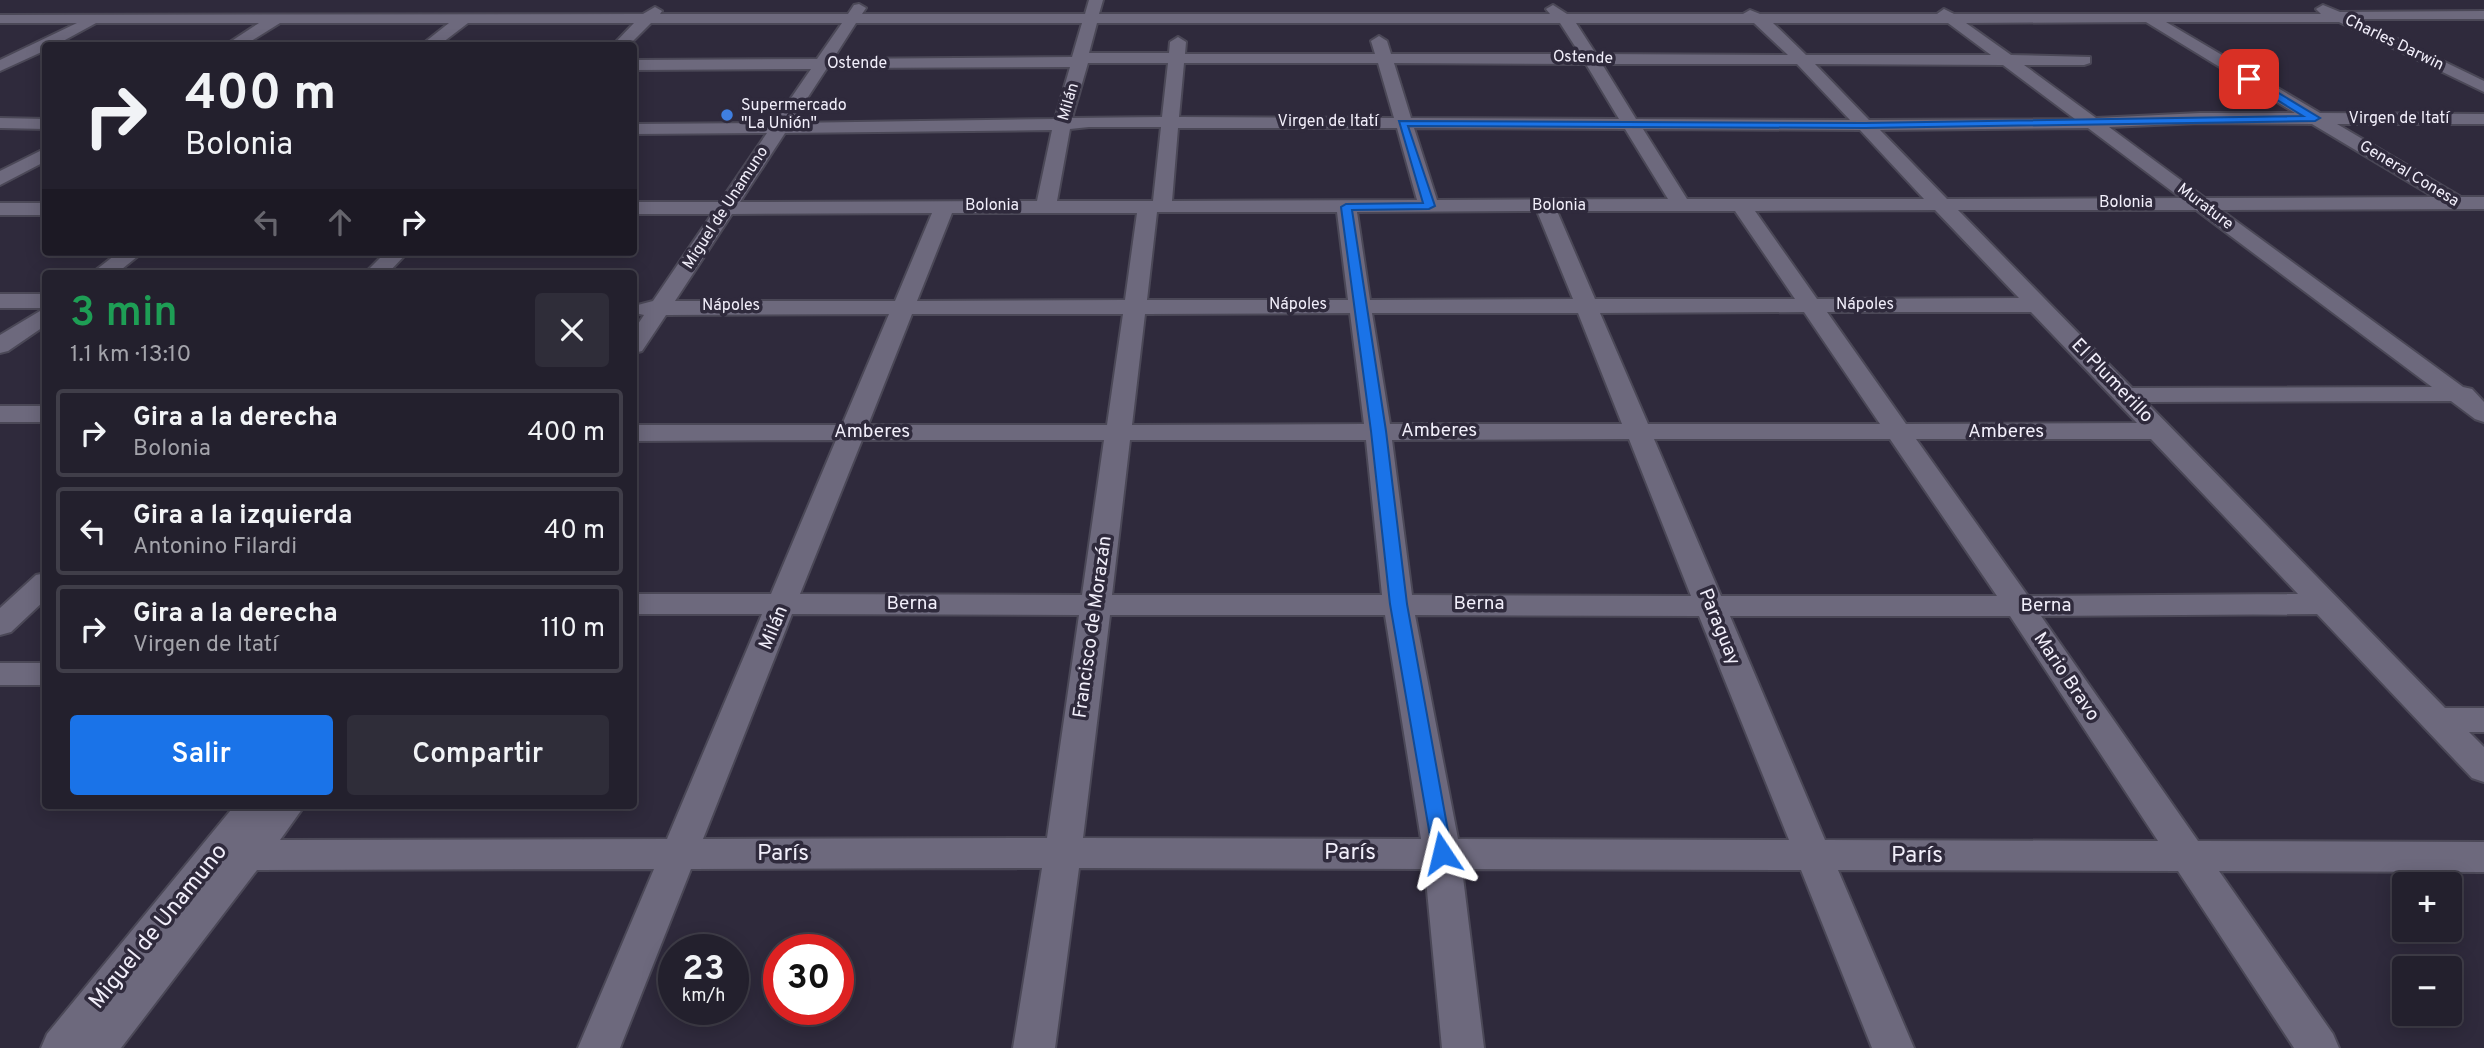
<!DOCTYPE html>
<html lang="es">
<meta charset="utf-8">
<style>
:root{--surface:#23202d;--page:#2f2d39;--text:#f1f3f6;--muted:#a3a3aa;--line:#403e49;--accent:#1a73e8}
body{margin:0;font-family:Overpass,sans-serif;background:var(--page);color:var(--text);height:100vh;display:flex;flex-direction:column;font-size:26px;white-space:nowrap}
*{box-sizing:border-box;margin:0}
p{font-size:23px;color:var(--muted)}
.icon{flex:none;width:38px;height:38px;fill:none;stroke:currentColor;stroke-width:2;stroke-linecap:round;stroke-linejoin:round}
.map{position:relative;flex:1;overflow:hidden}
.panel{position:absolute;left:42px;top:270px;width:595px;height:539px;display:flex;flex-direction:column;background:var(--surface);border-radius:7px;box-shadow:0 4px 18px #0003,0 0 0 2px var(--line)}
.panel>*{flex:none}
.hud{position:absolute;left:42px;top:42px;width:595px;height:214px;border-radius:7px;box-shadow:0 4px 18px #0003,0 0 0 2px var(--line);background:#23202d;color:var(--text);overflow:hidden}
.tools{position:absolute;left:2392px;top:872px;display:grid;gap:14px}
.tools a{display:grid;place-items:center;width:70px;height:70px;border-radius:7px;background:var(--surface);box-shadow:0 4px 18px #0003,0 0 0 2px var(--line);font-size:35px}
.speed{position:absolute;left:658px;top:934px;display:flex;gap:14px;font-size:35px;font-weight:700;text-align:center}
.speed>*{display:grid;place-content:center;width:91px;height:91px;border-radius:50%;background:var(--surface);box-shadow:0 4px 18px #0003,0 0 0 2px var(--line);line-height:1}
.speed small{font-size:18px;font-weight:400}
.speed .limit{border:10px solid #d22;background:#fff;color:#111}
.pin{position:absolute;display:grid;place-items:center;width:60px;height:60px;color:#fff;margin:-30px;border-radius:14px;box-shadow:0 4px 10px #0006}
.me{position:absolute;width:77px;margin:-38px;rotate:350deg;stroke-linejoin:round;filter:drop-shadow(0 0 5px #0008)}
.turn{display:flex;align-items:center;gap:24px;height:147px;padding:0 28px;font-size:32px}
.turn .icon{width:91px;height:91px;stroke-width:2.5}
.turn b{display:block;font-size:49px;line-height:60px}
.lanes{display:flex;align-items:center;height:66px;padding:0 28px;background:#0003;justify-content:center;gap:35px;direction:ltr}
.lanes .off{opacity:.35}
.round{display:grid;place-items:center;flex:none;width:74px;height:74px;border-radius:7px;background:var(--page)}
.headline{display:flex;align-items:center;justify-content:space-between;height:119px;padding:0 28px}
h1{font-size:42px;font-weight:600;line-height:52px;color:#1e9e55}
.primary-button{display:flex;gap:14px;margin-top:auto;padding:14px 28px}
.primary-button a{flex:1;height:80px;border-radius:7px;background:var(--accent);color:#fff;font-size:28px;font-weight:600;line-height:80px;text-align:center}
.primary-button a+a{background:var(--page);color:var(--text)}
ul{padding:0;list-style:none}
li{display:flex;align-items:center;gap:21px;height:88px;margin:0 14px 10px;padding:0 14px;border:4px solid var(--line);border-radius:7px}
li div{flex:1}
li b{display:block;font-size:26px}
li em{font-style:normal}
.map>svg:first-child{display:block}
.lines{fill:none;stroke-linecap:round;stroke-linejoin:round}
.minor-casing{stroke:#4b4857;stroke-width:4}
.minor{fill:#6d697d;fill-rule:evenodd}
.route{fill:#1a73e8;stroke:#114b97;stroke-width:2}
.shop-dot{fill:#3f7fe0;stroke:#2f2a3c;stroke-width:2.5}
.labels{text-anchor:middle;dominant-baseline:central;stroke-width:7;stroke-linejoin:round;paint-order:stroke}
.far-street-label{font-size:16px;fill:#f1eefa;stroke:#2f2a3c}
.far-poi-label{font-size:16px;fill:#f1eefa;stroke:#2f2a3c;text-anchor:start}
.street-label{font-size:19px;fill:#f1eefa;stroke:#2f2a3c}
.near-street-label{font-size:23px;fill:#f1eefa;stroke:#2f2a3c}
</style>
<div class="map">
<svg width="2484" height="1048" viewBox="0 0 2484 1048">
<rect width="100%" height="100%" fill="#2f2a3c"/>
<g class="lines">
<defs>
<path id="minor" d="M1089,0H1103L1099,14H1550L1546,9L1553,5L1567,14H1743L1750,10L1760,14H1937L1944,9L1954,14H2321L2316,9L2323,5L2340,12L2484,11V19H2356L2484,81V92L2339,22H2166L2320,113L2484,114V124H2337L2461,197H2484V209L2221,210L2463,387L2472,389L2484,402V422L2475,419L2451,401L2146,402L2445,708H2484V732H2469L2484,747V782L2472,778L2317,614L2041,616L2198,841L2484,842V872L2219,871L2333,1034L2339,1048H2294L2178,871L1838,870L1914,1048H1872L1801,870L1462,869L1484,1048H1442L1425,869L1079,868L1055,1048H1013L1042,868L691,869L620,1048H578L654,869L257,870L121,1048H41L47,1034L235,805H305L280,840L667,839L762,614H634V594H771L836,440L634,441V425H842L889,314L666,315L642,351L634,353V330L644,315L635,313L634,306L653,301L712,214H634V202H720L767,133L634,134V124L774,123L811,69L634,70V60L817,59L842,23H651L628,46H612L634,23H468L438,46H420L449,23H280L243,46H224L259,23H96L54,46H46V50L0,71V60L77,23H0V15L643,14L655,7L662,11L660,14H848L854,5L859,4L866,8L862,14H1085ZM2146,22L2295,113H2200L2096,118L2024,65H2084L2090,63V57L2011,55L1966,23ZM856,23H1082L1072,57L833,59ZM1097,23H1560L1580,54H1391L1387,41L1379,36L1371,41L1375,54H1185L1186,42L1178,37L1170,42L1169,53H1089ZM1576,23H1754L1788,55L1596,54ZM1773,23H1948L1991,55H1806ZM1088,63H1168L1162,117L1072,118ZM1184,63H1378L1394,118L1179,117ZM1394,63L1586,64L1619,119L1411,118ZM1602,64H1797L1850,120L1636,119ZM1815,64L2003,65L2075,119L1869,120ZM1070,67L1055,119L791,123L827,68ZM2200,123L2312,124L2434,197L2205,198L2109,127ZM1089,127H1161L1153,201H1057L1070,129ZM1178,128H1397L1417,200L1172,201ZM1414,128L1625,129L1668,199L1437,200ZM2088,128L2181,198L1947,199L1880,130ZM1643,129L1860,130L1924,199H1687ZM1052,130L1037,201L740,202L785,133ZM1935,210L2019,298L1817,299L1755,211ZM1958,210H2196L2432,387L2132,388ZM1537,211L1573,299L1370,300L1357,212ZM1557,211H1735L1795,299H1595ZM1157,212H1337L1348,300H1147ZM932,213L895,301H675L732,214ZM952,213H1137L1125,300L917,301ZM1804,312L1880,424H1648L1600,313ZM1827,312H2031L2137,423L1906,424ZM1350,313L1364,424L1132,425L1145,314ZM1372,313H1578L1622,424H1390ZM912,314H1123L1107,425H868ZM1629,439L1691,596L1412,595L1392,440ZM1654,439H1890L1997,596H1721ZM1916,439H2151L2298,594L2028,596ZM862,440H1104L1082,595L800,594ZM1130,440H1366L1382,595H1112ZM792,614L1079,615L1047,838L703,839ZM1110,615H1385L1421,839L1083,838ZM1415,615L1699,616L1789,840L1458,839ZM1730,616H2010L2158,841L1825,840Z
M0,118L46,119V129L0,128Z
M46,148V161L0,185V171Z
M0,203H46V215H0Z
M119,252H143L117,273H92Z
M386,252H408L388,273H365Z
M0,294H46V325L8,351L0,353V335L45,308H0Z
M0,406H46V422H0Z
M46,573V599L11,632L0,635V608L36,575Z
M0,663H46V685H0Z"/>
</defs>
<use href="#minor" class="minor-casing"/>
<use href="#minor" class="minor"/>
</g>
<path class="route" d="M2246,77H2252L2320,118L2315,121L1865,128L1408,126L1435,206L1429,209L1352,210L1386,431L1407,604L1452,853L1449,859L1442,862L1434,859L1390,604L1371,431L1341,207L1346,204L1423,203L1399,121L1865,123L2303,116L2246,81Z"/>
<circle class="shop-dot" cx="727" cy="115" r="7"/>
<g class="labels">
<g class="far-street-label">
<text transform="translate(2394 43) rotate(26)">Charles Darwin</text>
<text transform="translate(1583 58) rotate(2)">Ostende</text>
<text x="857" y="64">Ostende</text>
<text transform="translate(1069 102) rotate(-74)">Milán</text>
<text x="2399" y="119">Virgen de Itatí</text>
<text x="1328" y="122">Virgen de Itatí</text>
<text transform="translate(2409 174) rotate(31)">General Conesa</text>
<text x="2126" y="203">Bolonia</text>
<text x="992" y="206">Bolonia</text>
<text x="1559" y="206">Bolonia</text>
<text transform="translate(2205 207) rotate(37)">Murature</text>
<text transform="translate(726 208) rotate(-57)">Miguel de Unamuno</text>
<text x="1298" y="305">Nápoles</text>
<text x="1865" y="305">Nápoles</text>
<text x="731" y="306">Nápoles</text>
</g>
<g class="far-poi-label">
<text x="741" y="106">Supermercado<tspan x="741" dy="18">"La Unión"</tspan></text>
</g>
<g class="street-label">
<text transform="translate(2112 381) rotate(46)">El Plumerillo</text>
<text x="1439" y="431">Amberes</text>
<text x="872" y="432">Amberes</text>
<text x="2006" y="432">Amberes</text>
<text x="912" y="604">Berna</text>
<text x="1479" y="604">Berna</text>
<text x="2046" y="606">Berna</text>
<text transform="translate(1093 627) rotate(-82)">Francisco de Morazán</text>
<text transform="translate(1719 627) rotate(68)">Paraguay</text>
<text transform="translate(774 628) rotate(-67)">Milán</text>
<text transform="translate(2066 677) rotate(56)">Mario Bravo</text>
</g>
<g class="near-street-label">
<text x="1350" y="853">París</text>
<text x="783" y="854">París</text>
<text x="1917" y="856">París</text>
<text transform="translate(159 927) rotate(-51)">Miguel de Unamuno</text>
</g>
</g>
</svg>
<div class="tools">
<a>+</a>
<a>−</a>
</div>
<div class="speed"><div>23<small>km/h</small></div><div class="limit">30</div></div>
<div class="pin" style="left:2249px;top:79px;background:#d93025"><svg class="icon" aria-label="arrive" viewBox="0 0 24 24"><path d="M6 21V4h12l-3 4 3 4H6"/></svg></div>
<svg class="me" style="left:1442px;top:853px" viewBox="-20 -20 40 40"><path d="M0-17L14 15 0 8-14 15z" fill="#1a73e8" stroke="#fff" stroke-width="4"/></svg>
<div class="hud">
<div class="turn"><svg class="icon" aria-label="right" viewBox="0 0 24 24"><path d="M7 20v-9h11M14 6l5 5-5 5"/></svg><div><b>400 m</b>Bolonia</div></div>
<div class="lanes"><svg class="icon off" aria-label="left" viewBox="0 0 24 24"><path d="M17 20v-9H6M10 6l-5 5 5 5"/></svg><svg class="icon off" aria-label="ahead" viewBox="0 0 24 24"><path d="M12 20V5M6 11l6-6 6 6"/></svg><svg class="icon" aria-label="right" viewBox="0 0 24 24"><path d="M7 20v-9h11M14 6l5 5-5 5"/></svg></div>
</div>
<section class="panel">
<div class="headline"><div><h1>3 min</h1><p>1.1 km · 13:10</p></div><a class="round"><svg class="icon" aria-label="close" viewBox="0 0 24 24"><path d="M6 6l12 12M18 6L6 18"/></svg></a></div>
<ul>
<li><svg class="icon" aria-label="right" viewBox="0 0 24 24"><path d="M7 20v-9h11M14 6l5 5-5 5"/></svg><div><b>Gira a la derecha</b><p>Bolonia</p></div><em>400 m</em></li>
<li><svg class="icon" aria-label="left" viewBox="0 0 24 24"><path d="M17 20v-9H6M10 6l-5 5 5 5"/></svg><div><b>Gira a la izquierda</b><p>Antonino Filardi</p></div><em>40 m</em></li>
<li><svg class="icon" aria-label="right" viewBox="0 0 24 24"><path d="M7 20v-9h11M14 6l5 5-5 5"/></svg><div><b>Gira a la derecha</b><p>Virgen de Itatí</p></div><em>110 m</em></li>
</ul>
<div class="primary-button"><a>Salir</a><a>Compartir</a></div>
</section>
</div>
